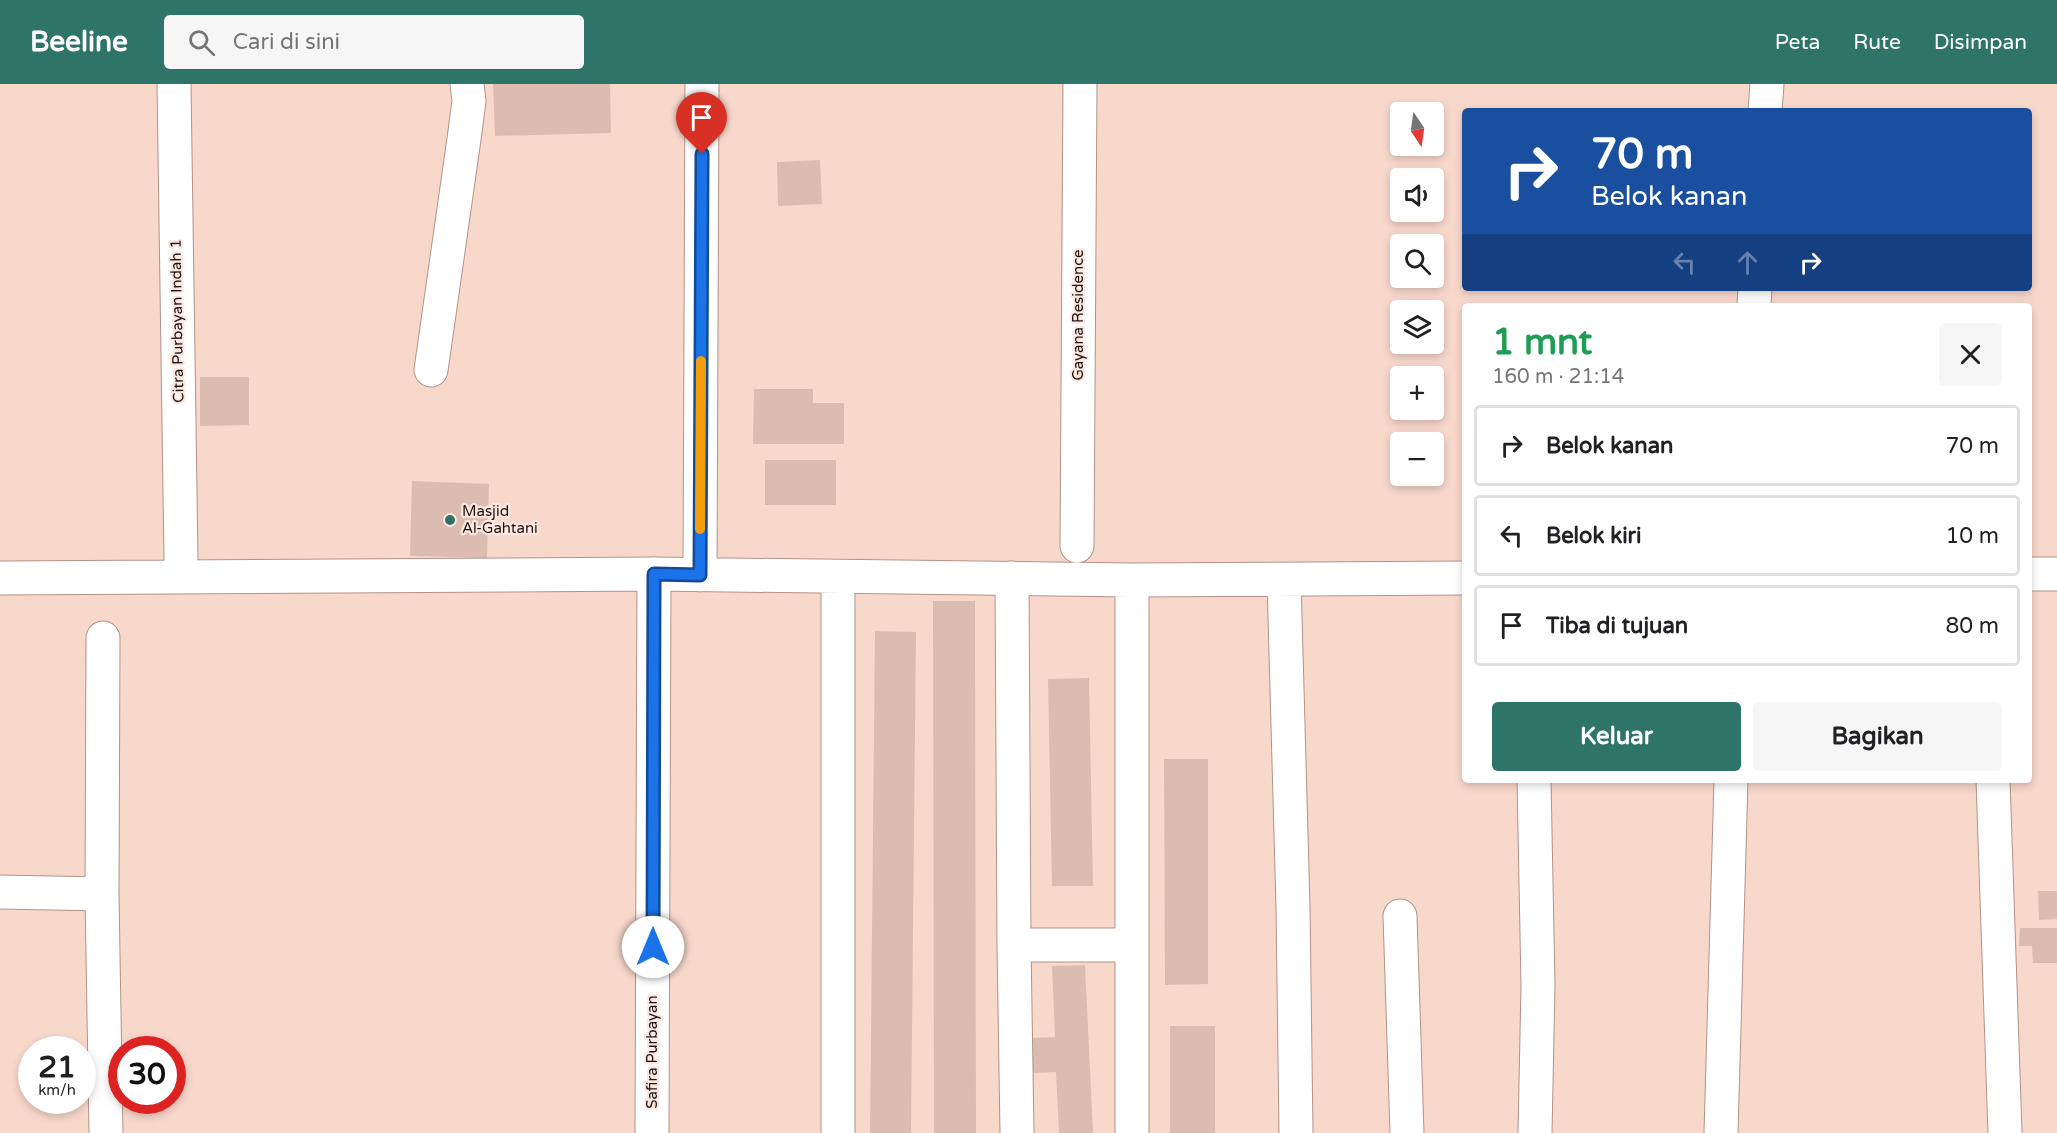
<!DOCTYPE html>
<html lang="id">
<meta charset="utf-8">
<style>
:root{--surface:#fff;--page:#f6f6f6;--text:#202124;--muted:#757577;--line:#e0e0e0;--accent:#2f7469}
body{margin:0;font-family:"Varela Round",sans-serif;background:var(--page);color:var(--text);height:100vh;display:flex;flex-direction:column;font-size:22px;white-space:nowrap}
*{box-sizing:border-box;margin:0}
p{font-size:20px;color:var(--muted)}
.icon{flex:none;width:33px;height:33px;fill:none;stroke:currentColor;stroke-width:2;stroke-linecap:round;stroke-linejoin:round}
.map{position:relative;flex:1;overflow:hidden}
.details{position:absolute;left:1462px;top:219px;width:570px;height:480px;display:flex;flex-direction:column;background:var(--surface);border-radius:6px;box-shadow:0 3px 9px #0003}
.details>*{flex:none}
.guide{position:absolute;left:1462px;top:24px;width:570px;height:183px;border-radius:6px;box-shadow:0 3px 9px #0003;background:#1a4fa0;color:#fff;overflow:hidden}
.needle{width:39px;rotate:167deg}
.controls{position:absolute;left:1390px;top:18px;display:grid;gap:12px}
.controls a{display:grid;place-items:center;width:54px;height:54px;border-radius:6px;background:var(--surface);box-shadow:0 3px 9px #0003;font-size:30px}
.speed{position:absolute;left:18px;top:952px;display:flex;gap:12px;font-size:30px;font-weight:700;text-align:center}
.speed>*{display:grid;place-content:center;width:78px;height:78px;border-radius:50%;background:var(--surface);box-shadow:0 3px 9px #0003;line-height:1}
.speed small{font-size:15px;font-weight:400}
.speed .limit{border:9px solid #d22;background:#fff;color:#111}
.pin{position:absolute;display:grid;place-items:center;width:51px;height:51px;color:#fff;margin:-62px -26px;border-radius:50% 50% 50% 0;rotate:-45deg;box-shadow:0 0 6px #0007}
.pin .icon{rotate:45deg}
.me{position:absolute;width:66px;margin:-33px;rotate:0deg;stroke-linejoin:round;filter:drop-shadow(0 0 4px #0008)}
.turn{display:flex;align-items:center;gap:21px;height:126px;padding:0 30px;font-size:27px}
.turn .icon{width:78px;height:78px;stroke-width:2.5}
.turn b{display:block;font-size:42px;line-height:51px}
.lanes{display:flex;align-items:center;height:57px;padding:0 30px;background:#0003;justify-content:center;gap:30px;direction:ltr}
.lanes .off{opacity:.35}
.round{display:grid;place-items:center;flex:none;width:63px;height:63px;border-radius:6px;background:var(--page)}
.head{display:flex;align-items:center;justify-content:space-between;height:102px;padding:0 30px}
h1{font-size:36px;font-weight:800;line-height:45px;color:#1e9e55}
.cta{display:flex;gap:12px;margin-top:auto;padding:12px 30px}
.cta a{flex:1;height:69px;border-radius:6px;background:var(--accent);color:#fff;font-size:24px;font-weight:800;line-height:69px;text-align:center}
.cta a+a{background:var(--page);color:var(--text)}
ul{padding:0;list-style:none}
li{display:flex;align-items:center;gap:18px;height:81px;margin:0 12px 9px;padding:0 18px;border:3px solid var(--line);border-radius:6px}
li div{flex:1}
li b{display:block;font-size:22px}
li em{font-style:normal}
header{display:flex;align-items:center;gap:36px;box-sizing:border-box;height:84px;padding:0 30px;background:var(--accent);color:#fff}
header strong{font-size:28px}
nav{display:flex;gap:33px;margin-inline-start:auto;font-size:21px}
.search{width:420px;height:54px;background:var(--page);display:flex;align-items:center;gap:15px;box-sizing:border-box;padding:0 21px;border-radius:6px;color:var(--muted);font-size:22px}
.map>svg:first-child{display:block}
.building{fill:#dcbcb1}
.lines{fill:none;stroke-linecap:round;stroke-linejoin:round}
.minor-casing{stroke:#b29388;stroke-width:35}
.minor{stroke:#fff;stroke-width:33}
.route-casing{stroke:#114b97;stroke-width:15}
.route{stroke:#1a73e8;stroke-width:10}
.slow{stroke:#f59e0b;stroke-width:10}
.poi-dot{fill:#2f7469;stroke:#fce8e1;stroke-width:2}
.labels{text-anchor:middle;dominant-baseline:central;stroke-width:4.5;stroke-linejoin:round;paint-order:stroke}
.street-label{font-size:15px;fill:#1e130f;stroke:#fce8e1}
.poi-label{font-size:15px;fill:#1e130f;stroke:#fce8e1;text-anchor:start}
</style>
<header>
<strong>Beeline</strong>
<div class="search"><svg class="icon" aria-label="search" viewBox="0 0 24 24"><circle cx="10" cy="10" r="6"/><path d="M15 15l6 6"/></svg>Cari di sini</div>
<nav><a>Peta</a><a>Rute</a><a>Disimpan</a></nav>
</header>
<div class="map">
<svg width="2057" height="1049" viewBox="0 0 2057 1049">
<rect width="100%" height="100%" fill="#f9d8cc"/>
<path class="building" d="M493,0H610L611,49L495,52Z
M820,76L822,120L778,122L777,78Z
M200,293H249V341L200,342Z
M754,305H813V319H844V360H753Z
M765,376H836V421H765Z
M412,397L489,400L487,474L410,472Z
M933,517H975L976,1049H934Z
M875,547L916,548L911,1049H870Z
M1089,594L1093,802H1052L1048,595Z
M1164,675H1208V900L1165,901Z
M2038,807H2057V835L2039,836Z
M2020,844H2057V879H2033L2032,862H2019Z
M1085,881L1093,1049H1059L1056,988L1032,989L1030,954L1055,953L1052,882Z
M1170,942H1215V1049H1170Z"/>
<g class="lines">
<defs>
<path id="minor" d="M174,0L181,475
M1765,27L1767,0
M1754,222L1755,204
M431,286L464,55L469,17L467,0
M1077,462L1080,0
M2030,490H2057
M700,491L702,0
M0,494L654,490L1132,496L1466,494
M1012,494L1014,861L1017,1049
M1132,496V1049
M1284,496L1293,823L1296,1049
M103,554L102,810L106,1049
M1534,696L1538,901L1535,1049
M1993,696L2005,1049
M0,808L102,810
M1400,832L1407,1049
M1014,861H1132
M652,1049L654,490
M838,1049V493
M1721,1049L1731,696"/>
</defs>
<use href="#minor" class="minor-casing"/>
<use href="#minor" class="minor"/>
</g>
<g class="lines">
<defs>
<path id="route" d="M653,863L654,490L700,491L702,70"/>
</defs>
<use href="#route" class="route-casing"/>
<use href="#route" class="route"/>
<path class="slow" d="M700,445L701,277"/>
</g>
<circle class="poi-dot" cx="450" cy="436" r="6"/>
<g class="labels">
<g class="street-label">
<text transform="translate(1078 231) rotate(-90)">Gayana Residence</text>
<text transform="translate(177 237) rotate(-91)">Citra Purbayan Indah 1</text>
<text transform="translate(652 968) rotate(-90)">Safira Purbayan</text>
</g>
<g class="poi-label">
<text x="462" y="427">Masjid<tspan x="462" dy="17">Al-Gahtani</tspan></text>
</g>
</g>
</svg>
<div class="controls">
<a><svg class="needle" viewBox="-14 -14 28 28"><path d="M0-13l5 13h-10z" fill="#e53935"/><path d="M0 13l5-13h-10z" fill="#757577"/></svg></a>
<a><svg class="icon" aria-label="sound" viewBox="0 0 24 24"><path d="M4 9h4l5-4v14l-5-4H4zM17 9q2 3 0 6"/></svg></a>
<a><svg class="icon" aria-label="search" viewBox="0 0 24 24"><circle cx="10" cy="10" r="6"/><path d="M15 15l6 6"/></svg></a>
<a><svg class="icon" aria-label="layers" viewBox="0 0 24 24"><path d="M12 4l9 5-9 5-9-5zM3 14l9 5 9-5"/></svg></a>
<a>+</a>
<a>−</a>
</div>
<div class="speed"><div>21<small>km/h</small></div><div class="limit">30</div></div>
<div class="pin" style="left:702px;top:70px;background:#d93025"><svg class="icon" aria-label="arrive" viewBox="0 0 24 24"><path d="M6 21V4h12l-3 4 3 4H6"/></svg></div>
<svg class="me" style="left:653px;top:863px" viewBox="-20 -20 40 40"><circle r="19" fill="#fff"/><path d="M0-13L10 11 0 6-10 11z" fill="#1a73e8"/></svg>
<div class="guide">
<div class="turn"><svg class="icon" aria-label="right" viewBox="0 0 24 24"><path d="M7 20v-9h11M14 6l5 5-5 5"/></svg><div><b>70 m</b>Belok kanan</div></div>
<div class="lanes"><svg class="icon off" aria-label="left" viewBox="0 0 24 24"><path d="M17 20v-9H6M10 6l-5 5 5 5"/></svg><svg class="icon off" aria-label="ahead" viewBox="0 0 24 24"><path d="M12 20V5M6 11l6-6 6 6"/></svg><svg class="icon" aria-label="right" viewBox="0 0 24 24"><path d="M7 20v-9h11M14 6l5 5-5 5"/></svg></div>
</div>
<section class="details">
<div class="head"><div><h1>1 mnt</h1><p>160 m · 21:14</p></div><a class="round"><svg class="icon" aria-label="close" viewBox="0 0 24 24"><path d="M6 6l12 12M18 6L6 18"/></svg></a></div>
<ul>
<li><svg class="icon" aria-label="right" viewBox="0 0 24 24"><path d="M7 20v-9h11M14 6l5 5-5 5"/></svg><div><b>Belok kanan</b></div><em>70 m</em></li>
<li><svg class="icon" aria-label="left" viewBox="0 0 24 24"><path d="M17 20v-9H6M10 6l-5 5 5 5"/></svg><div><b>Belok kiri</b></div><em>10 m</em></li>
<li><svg class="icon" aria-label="arrive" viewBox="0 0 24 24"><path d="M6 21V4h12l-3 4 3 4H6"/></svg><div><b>Tiba di tujuan</b></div><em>80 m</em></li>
</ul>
<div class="cta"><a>Keluar</a><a>Bagikan</a></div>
</section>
</div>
